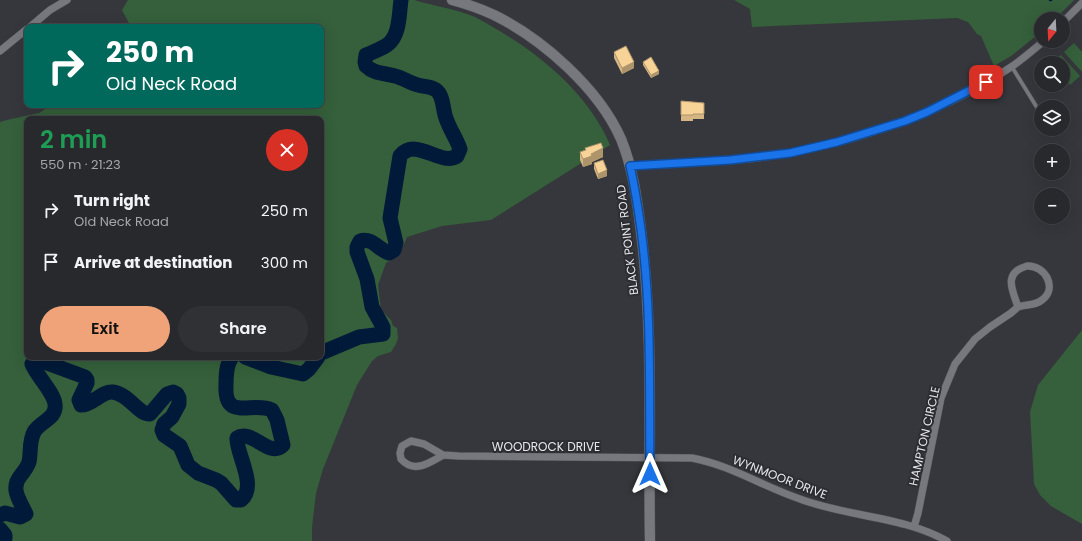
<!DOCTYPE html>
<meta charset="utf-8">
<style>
:root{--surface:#28292d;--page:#303135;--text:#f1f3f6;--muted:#a5a6aa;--line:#444549;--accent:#f0a378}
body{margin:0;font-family:Poppins,sans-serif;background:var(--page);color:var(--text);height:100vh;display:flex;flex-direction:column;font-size:15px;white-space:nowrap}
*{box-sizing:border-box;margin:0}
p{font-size:13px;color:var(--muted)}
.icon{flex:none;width:22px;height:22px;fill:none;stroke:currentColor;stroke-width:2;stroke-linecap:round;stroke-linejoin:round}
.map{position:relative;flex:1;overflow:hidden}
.drawer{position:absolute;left:24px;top:116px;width:300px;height:244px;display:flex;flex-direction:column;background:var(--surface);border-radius:8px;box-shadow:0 4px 16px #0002,0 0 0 1px var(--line)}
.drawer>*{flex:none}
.hud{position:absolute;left:24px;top:24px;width:300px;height:84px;border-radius:8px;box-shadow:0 4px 16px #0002,0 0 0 1px var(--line);background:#00695c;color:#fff;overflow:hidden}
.needle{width:26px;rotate:198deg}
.fabs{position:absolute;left:1034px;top:12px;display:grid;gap:8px}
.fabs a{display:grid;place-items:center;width:36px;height:36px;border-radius:50%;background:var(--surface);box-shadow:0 4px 16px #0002,0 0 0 1px var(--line);font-size:20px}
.pin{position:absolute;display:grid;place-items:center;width:34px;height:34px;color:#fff;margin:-17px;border-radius:8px;box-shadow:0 2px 6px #0006}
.me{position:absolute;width:44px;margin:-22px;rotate:0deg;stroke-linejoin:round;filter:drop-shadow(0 0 3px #0008)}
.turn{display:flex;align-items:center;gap:14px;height:84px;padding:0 16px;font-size:18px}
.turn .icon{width:52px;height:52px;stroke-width:2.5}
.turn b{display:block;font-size:28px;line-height:34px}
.round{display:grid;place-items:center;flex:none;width:42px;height:42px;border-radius:21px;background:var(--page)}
.head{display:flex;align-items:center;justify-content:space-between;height:68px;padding:0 16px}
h1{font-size:24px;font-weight:600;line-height:30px;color:#1e9e55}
.primary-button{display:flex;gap:8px;margin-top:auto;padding:8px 16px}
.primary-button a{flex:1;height:46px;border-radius:24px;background:var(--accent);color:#111;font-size:16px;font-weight:600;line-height:46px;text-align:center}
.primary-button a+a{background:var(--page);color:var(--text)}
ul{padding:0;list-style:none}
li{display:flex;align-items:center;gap:12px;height:52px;padding:0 16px}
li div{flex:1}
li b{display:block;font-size:15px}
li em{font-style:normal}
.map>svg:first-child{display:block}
.green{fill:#35603b;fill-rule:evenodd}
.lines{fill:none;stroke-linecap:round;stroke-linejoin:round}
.stream{stroke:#011a39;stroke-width:2.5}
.river{stroke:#011a39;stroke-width:15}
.service-casing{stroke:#56565a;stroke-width:4.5}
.minor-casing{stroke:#56565a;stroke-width:8}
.secondary-casing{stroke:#56565a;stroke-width:11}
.service{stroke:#77787e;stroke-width:3.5}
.minor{stroke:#77787e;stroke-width:7}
.secondary{stroke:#77787e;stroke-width:10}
.wall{fill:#d5b583}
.shaded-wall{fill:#ae946a}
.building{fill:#f8d398;stroke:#ae946a}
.route-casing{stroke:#114b97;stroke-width:10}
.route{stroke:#1a73e8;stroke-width:7}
.labels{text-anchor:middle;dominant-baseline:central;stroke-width:4;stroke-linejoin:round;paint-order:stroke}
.street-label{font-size:12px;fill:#e6e6e9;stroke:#2c2d32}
</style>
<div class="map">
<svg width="1082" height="541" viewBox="0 0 1082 541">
<rect width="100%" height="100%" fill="#36373c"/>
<path class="green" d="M128,0H414C434,6 456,9 475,17C479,19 482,21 486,23C536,51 587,91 610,145L491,220L442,226L407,237L400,254L386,263L378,285L381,310L391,320L393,326L397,328L398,338L396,344L391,352L378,356L372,361L357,385L323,469L316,493L312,527V541H0V122L7,120L39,113L52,105H321V27H131L122,10ZM27,119H321V357H27Z
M734,0H1074L1055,19H1041V32L1011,56L994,66L981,36L977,34L968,22L957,18L752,27L750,9Z
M1074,43L1082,52V72L1064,52Z
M1061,55L1080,76L1070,85L1063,77V63H1051Z
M1082,330V524L1051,506L1040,495L1034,484L1030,412L1038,385Z"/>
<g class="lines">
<path class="stream" d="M1050,0H1051
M0,513H1"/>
<path class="river" d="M321,353L359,337L383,334V327L372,307L367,279L357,252V247L360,241C372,237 379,250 389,253L394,250L396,243L390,218L400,156C416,136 441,167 457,156L460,149C456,137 448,127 445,115C443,108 443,95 436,90C430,86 424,87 418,85C410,83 403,78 395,76C385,73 374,74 366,66L365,62L366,55C373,52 381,49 387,45C400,36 399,14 401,0
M245,357L271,367L303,374L309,369L318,357
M0,515L5,513L20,517L26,514L25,512C19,499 10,488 21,475C24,471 27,468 29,462C31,453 29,441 34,432C40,421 57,419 55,404C54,393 37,376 32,364L35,360H39L85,377L87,380V383L79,400L81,405C93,405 101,391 113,392C129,394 139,415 150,414L167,394L173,392L177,394L179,398V404L172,417L164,424L162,430L164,435L180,446L188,465L198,473L216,480L221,483L236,500H241C258,486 236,454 237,438C252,428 269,459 283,445L277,420L272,410C252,401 224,422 226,385C226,376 226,364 232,357
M0,529L5,535V538L2,541"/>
<defs>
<path id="service" d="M1012,67L1041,114
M1050,129L1053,133"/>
<path id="minor" d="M1063,22L1082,3
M30,27L50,10L67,0
M0,51L27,29
M630,166C672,163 715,163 756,158C843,147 938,116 1011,67C1023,59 1033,50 1044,41
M1027,266C1045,265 1058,288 1042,300C1035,306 1026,304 1018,307C1013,291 1002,273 1027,266Z
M411,441L424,444L443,455C429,463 414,474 401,459L400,453L402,446Z
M443,455L459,456L692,458C730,465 764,487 800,499C848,517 902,516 947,541
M914,527L918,513L941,398L955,364L975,339L990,327L1011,313L1018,307"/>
<path id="secondary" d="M452,0C467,4 481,9 494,15C543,39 599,89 621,139C633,168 637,200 641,231C654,334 648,438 650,541"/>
</defs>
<use href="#service" class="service-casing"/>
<use href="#minor" class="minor-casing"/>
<use href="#secondary" class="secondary-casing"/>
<use href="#service" class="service"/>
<use href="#minor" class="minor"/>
<use href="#secondary" class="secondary"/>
</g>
<path class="wall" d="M614,52L634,68L622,74L614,58Z
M643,62L659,74L651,78L643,65Z
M681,101L704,103V119H693V121H681Z
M585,148L603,157L592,162V164L583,167L580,160V152L585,150Z
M594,163L607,176L598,179L594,169Z"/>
<path class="shaded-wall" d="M634,62V68L622,74V68Z
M659,71V74L651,78V75Z
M603,148V157L592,162V164L583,167V159L591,154Z
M607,170V176L598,179V174Z"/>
<path class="building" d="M626,46L634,62L622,68L614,52Z
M651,57L659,71L651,75L643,62Z
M681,101L704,103V114H693V115H681Z
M601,143L603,148L591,154L592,156L583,159L580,152L586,150L585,148Z
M603,160L607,170L598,174L594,163Z"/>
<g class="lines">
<defs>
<path id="route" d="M650,474C649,392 652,310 641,229C638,208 635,187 630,166L730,160L790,153L837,142L905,121L927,112L986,82"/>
</defs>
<use href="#route" class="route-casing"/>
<use href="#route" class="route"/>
</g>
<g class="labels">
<g class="street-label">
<text transform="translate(627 240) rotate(-97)">BLACK POINT ROAD</text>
<text transform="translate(924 436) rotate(-77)">HAMPTON CIRCLE</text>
<text x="546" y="446">WOODROCK DRIVE</text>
<text transform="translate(780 477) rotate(21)">WYNMOOR DRIVE</text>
</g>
</g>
</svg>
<div class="fabs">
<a><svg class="needle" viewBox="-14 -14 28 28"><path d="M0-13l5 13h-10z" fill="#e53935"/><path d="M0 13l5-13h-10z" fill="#a5a6aa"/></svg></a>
<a><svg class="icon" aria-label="search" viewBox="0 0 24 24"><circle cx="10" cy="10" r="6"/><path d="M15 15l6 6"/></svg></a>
<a><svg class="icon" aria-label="layers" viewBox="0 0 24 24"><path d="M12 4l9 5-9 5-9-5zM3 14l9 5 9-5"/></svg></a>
<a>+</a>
<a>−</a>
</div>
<div class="pin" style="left:986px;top:82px;background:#d93025"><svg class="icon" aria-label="arrive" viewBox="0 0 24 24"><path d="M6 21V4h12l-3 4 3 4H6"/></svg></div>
<svg class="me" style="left:650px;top:474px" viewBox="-20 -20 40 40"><path d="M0-17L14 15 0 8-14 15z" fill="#1a73e8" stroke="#fff" stroke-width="4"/></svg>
<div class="hud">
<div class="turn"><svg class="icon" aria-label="right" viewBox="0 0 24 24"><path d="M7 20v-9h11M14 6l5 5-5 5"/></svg><div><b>250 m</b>Old Neck Road</div></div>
</div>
<section class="drawer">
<div class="head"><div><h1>2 min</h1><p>550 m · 21:23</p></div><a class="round" style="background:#d93025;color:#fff"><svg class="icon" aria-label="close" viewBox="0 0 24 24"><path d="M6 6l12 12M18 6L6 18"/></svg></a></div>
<ul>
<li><svg class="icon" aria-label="right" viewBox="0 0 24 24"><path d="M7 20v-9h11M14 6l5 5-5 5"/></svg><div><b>Turn right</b><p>Old Neck Road</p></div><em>250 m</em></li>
<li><svg class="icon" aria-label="arrive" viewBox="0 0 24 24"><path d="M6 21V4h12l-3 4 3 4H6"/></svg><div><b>Arrive at destination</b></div><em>300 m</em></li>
</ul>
<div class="primary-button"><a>Exit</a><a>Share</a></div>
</section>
</div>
